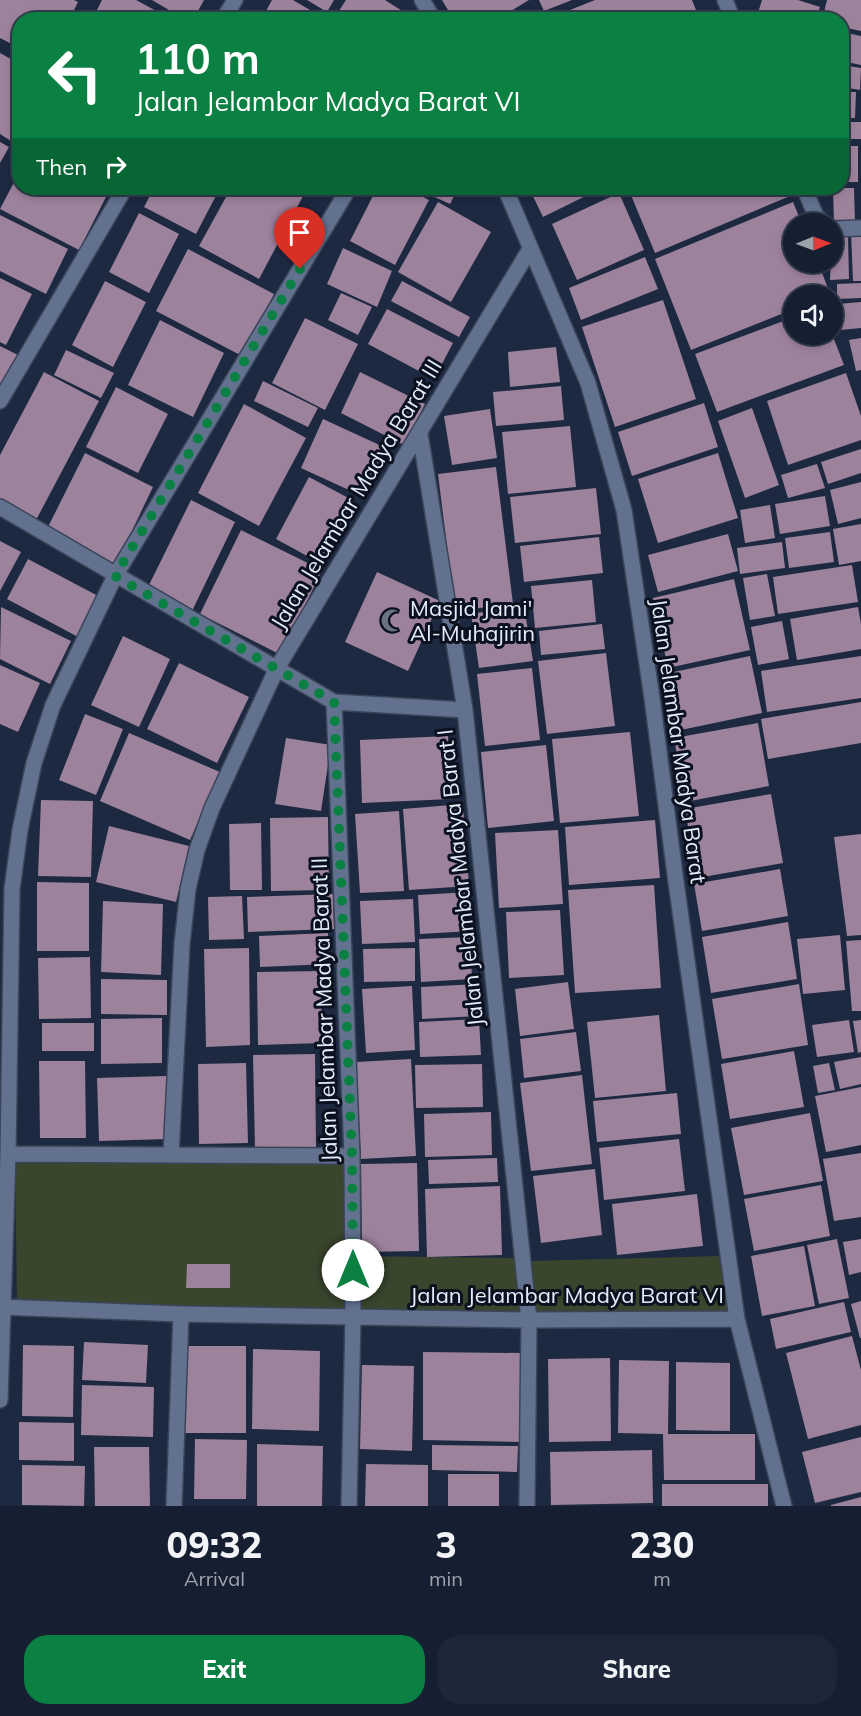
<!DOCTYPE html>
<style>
:root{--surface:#151f31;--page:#1e2739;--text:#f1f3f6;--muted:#9da2ab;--line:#343d4d;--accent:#0b8043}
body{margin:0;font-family:Mulish,sans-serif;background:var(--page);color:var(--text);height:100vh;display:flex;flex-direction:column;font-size:22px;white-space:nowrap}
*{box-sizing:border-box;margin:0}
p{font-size:20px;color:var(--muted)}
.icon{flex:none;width:33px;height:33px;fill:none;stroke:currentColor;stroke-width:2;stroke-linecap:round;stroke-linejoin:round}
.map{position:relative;height:1506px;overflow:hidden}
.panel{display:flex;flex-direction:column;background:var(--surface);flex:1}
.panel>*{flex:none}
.guide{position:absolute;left:12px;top:12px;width:837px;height:183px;border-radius:24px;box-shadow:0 3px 9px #0003,0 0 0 2px var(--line);background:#0b8043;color:#fff;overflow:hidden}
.needle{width:39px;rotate:89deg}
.controls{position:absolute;left:783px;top:213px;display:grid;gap:12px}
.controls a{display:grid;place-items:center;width:60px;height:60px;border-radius:50%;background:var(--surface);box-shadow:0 3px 9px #0003,0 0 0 2px var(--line);font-size:30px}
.pin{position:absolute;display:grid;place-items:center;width:51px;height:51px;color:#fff;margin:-62px -26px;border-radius:50% 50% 50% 0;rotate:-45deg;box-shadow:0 0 6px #0007}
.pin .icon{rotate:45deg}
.me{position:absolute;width:66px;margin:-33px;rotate:0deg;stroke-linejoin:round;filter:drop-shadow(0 0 4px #0008)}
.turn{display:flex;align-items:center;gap:21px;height:126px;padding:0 24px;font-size:27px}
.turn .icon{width:78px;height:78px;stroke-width:2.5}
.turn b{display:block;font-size:42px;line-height:51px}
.then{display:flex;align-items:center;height:57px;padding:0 24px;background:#0003;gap:12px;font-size:22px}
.eta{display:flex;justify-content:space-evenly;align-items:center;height:102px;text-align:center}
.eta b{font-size:36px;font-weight:800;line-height:42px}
.primary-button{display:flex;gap:12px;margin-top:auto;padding:12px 24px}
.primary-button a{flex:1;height:69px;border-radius:24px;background:var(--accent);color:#fff;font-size:24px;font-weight:800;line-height:69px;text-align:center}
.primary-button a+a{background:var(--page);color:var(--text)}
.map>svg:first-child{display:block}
.green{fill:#39452d}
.building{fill:#9d829c}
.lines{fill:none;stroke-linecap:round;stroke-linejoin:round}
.minor-casing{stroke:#3b455a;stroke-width:18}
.minor{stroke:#61718e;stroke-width:15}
.route{stroke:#0b8043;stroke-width:10;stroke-dasharray:0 18}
.labels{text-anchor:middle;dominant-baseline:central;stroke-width:6;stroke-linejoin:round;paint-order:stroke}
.street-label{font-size:22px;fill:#e2ebfc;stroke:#0c121d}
.poi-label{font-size:22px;fill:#e2ebfc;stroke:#0c121d;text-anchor:start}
</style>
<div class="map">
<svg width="861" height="1506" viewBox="0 0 861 1506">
<rect width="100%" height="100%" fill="#1c2941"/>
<path class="green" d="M15,1158L347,1161L350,1314L17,1305Z
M357,1256L516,1258L522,1314L357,1312Z
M721,1256L732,1314L533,1315L529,1261Z"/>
<path class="building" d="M0,0H74L78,2L69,20H20V48L0,38Z
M102,0H136L173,20H92Z
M152,0H204L193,20H186Z
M272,0H293L322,17L321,20H261Z
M307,0H334L327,12Z
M346,0H385L407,14L403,20H333Z
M442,0H529L496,20H454Z
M539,0H572L544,11Z
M595,0H692L700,20H556L555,16Z
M762,0H798L820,7L816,20H768L757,16Z
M827,0H861V31L842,27V20H822Z
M842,32L861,36V65L842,61Z
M0,53L20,64V125L11,141L0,134Z
M842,65L861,68L860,90L842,87Z
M842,92H856L855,118H842Z
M842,122H861V139H842Z
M0,142L9,147L0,163Z
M842,146H858V182H842Z
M20,171V188H87L106,197L79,250L0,209Z
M154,188H220L196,234L144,207Z
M231,188H287L303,196L259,279L199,246Z
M377,188H405L429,200L395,265L350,241Z
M415,188H458L450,204Z
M529,188H602L543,217Z
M628,188H787L790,196L655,253Z
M833,188H854L855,224H834Z
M619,193L644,250L577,280L552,224Z
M438,202L491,232L451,302L398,272Z
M793,202L802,224H794V262H818L830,294L826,296H794V309L691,350L655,259Z
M139,213L179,234L149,293L109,272Z
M0,215L68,249L46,294L0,271Z
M851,232H861V281H853Z
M848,236L849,279L830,280L832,237Z
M343,248L392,271L377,307L327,284Z
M188,249L274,294L242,356L156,311Z
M645,257L658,289L581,320L569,288Z
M0,278L32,294L6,345L0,342Z
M105,281L146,302L113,367L72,345Z
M402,281L470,317L459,337L391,301Z
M861,283V298L837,299V284Z
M341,293L372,307L358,335L328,320Z
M663,300L696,399L615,427L582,327Z
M861,302V328L840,330L838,304Z
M387,309L453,343L434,379L368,344Z
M794,317V334H832L844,365L717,412L695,354Z
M305,318L358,344L325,410L272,383Z
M160,320L224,353L193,417L128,385Z
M861,338V370L856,371L849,340Z
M0,346L18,355L0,393Z
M556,347L560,382L510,387L508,352Z
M66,350L114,373L101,398L54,375Z
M44,372L99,401L35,522L0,503V455Z
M360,372L425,404L404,445L341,413Z
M846,373L861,416V440L788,465L767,401Z
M263,381L318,408L308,427L254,401Z
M561,386L564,420L496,426L493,392Z
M116,387L168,414L138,473L86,447Z
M704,403L718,447L632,476L618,432Z
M244,404L306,438L259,526L198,493Z
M752,408L779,485L745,498L718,421Z
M490,409L497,458L452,465L444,416Z
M323,419L386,448L364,497L301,468Z
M570,426L576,487L508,494L502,432Z
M861,449V473L828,484L821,462Z
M85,453L153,487L115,566L46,531Z
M718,453L738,518L658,543L638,479Z
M817,464L825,488L788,498L781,475Z
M496,467L513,604L455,611L438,474Z
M309,477L354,501L320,563L276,539Z
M861,482V518L838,524L830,490Z
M596,488L601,534L515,543L510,497Z
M825,496L830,526L780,534L775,504Z
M191,500L235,522L192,611L147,589Z
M770,505L775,538L745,543L740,510Z
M861,524V561L839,565L833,529Z
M241,530L322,570L281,655L200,614Z
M830,532L834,562L789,568L785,538Z
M728,534L738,571L658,592L648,555Z
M599,537L603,573L524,582L520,546Z
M0,541L21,552L0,591Z
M782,542L785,568L740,574L737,548Z
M28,559L102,598L80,638L7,599Z
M852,565L858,602L778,614L773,577Z
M377,572L440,601L408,671L345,642Z
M767,574L775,616L750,620L743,578Z
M734,579L750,650L668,668L653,598Z
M592,580L596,622L535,628L531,586Z
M524,606L533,661L479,668L471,614Z
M1,607L71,641L50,684L0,659Z
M858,607L861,624V649L797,660L790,619Z
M782,621L789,659L758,665L751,627Z
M602,624L605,649L541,655L539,631Z
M123,636L170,659L139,727L91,705Z
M606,653L615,726L547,734L538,661Z
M750,656L762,713L676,731L664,674Z
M861,656V698L767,712L761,671Z
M179,663L249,697L217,763L147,729Z
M0,665L40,683L18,732L0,724Z
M532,668L540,740L485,746L477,674Z
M861,702V743L768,759L761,719Z
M85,714L123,729L96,795L59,780Z
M758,723L769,786L685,802L674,738Z
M630,732L639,816L560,823L552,739Z
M129,733L220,772L190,840L100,801Z
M448,736L451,799L362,803L360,740Z
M286,738L331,745L321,811L275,804Z
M546,745L554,821L488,828L481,752Z
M771,794L783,863L697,878L685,809Z
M41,800L93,801L91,877L38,876Z
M463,804L469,886L409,890L403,809Z
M399,811L404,891L360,893L355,814Z
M328,817L329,890L271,891L270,818Z
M655,820L660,878L569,885L565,827Z
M261,823L262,890H230L229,824Z
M109,826L189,846L176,902L96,882Z
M558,830L563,904L499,908L495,833Z
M861,834V935L847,936L834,837Z
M780,869L788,916L702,931L694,884Z
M37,882L89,883V951H37Z
M654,885L661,988L575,993L568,890Z
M470,892L472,931L420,934L418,895Z
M333,894L334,929L248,932L247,897Z
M242,896L244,939L209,940L208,897Z
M413,899L415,942L362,944L360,901Z
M103,901L163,904L161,975L101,972Z
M560,910L564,975L509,978L506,912Z
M788,922L797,979L711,993L702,937Z
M328,933L329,964L260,967L259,936Z
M840,935L845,990L803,994L797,939Z
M470,937L472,979L421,982L419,939Z
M861,940V1011H852L846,941Z
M249,948L250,1045L206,1047L204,949Z
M415,948V981L364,982L363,949Z
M90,957L91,1018L39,1019L38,958Z
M321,971L322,1043L258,1045L257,972Z
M101,979L167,980V1015L101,1014Z
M568,982L574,1029L520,1036L515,989Z
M477,984L478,1016L422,1019L421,987Z
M799,984L808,1045L722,1059L712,999Z
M412,986L415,1050L366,1053L362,989Z
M659,1015L666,1091L595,1098L587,1022Z
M162,1018V1063L101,1064V1019Z
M479,1019L481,1055L420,1057L419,1022Z
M849,1020L854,1052L817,1057L812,1025Z
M861,1020V1052L858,1053L853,1021Z
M42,1023H94V1051H42Z
M576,1032L581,1071L524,1078L520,1039Z
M794,1051L804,1107L730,1119L721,1064Z
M315,1054L316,1148L255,1149L253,1055Z
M861,1057V1084L840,1089L834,1062Z
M411,1059L416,1156L361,1159L356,1062Z
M39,1061H85L86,1138H40Z
M246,1063L248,1143L199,1144L198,1064Z
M829,1063L835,1090L818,1093L813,1066Z
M482,1064L483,1107L416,1108L415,1065Z
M582,1075L592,1164L531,1171L520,1083Z
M166,1076L168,1139L99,1141L97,1078Z
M861,1087V1145L826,1152L815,1096Z
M677,1093L681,1134L597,1142L593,1101Z
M491,1112L492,1155L425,1157L424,1114Z
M810,1113L823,1181L744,1195L731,1128Z
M679,1139L685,1191L604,1200L599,1148Z
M861,1153V1217L834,1221L823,1159Z
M497,1158L498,1182L429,1184L428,1160Z
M417,1163L419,1251L362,1252L361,1164Z
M595,1169L602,1235L541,1243L533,1176Z
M821,1185L830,1236L754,1251L744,1199Z
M500,1186L502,1255L427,1257L425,1189Z
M697,1194L703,1246L617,1255L612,1204Z
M837,1239L849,1298L819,1304L807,1245Z
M861,1239V1272L849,1275L843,1242Z
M804,1246L815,1306L762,1316L751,1256Z
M187,1264H230V1288H186Z
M861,1301V1338H860L851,1304Z
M844,1302L851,1332L776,1349L770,1319Z
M852,1336L861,1370V1425L808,1439L786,1353Z
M84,1342L148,1345L146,1383L82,1380Z
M23,1345L74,1346L73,1417L22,1416Z
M185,1346H246V1433H185Z
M253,1349L320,1351L319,1431L252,1429Z
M423,1352L521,1353V1442L423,1440Z
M610,1358L611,1441L549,1442L548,1359Z
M619,1360L669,1361L668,1434H755V1480H664L663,1434L618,1433Z
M676,1362L730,1363V1431L676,1430Z
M362,1365L414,1366L412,1451L360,1449Z
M82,1385L154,1387L153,1437L81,1435Z
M19,1422L74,1423V1461L19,1460Z
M861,1437V1492L815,1503L802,1452Z
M195,1439L247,1440L246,1499H194Z
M257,1444L323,1446L322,1506H257Z
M432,1445L518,1446L517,1472L432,1470Z
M94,1447H149L150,1506H95Z
M652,1450L653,1503L551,1505L550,1452Z
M366,1464L428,1465V1506H365Z
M22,1465L85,1466L84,1506L22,1505Z
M448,1474H499V1506H448Z
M662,1484H768V1506H662Z
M861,1497V1506H831V1505Z"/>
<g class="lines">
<defs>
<path id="minor" d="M422,0L434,20
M725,0L733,20
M223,20L235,0
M505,188L588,383L624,510L652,698L676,882L737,1319L784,1506
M804,188L816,216L825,224
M832,229L861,228
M0,401L125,188
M420,434L465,710L529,1320L527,1506
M0,507L334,702L465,710
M334,702L352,1156L353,1316L349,1506
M8,1154L352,1156
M171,1155L182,944L188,889L197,850L212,808L277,668L530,249
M0,1307L181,1314L529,1320L737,1319
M0,1400L8,1154L12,889L20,830L34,763L53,705L115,576L349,188
M174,1506L181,1314"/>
</defs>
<use href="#minor" class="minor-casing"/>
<use href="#minor" class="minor"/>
</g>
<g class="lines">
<path class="route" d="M300,269L115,576L334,702L352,1156L353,1270"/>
</g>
<defs>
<symbol id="mosque-bare" viewBox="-9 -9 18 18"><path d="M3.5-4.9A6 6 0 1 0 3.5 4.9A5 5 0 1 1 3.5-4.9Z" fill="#6b7280" stroke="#0c121d" stroke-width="2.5" paint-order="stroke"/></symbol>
</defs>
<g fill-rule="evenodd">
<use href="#mosque-bare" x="376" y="604" width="33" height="33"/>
</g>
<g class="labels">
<g class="street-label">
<text transform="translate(356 494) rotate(-59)">Jalan Jelambar Madya Barat III</text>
<text transform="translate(679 741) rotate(82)">Jalan Jelambar Madya Barat</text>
<text transform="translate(460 878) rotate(-96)">Jalan Jelambar Madya Barat I</text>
<text transform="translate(324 1010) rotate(-92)">Jalan Jelambar Madya Barat II</text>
<text x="567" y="1295">Jalan Jelambar Madya Barat VI</text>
</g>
<g class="poi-label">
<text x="410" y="608">Masjid Jami'<tspan x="410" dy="25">Al-Muhajirin</tspan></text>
</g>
</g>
</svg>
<div class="controls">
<a><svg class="needle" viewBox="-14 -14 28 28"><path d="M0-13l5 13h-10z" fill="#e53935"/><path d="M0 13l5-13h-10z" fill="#9da2ab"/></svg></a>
<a><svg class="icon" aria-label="sound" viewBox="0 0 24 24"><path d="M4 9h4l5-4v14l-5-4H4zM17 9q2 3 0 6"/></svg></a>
</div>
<div class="pin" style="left:300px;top:269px;background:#d93025"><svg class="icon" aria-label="arrive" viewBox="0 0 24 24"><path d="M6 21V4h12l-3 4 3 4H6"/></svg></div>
<svg class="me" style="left:353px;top:1270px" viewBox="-20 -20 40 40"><circle r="19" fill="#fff"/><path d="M0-13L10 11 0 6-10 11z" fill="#0b8043"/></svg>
<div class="guide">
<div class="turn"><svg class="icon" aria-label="left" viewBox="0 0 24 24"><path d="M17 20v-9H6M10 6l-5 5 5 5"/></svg><div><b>110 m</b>Jalan Jelambar Madya Barat VI</div></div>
<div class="then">Then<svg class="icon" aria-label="right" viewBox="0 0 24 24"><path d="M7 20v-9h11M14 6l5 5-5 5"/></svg></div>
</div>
</div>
<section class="panel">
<div class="eta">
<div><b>09:32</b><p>Arrival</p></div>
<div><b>3</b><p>min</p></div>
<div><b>230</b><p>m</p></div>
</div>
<div class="primary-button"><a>Exit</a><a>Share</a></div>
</section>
